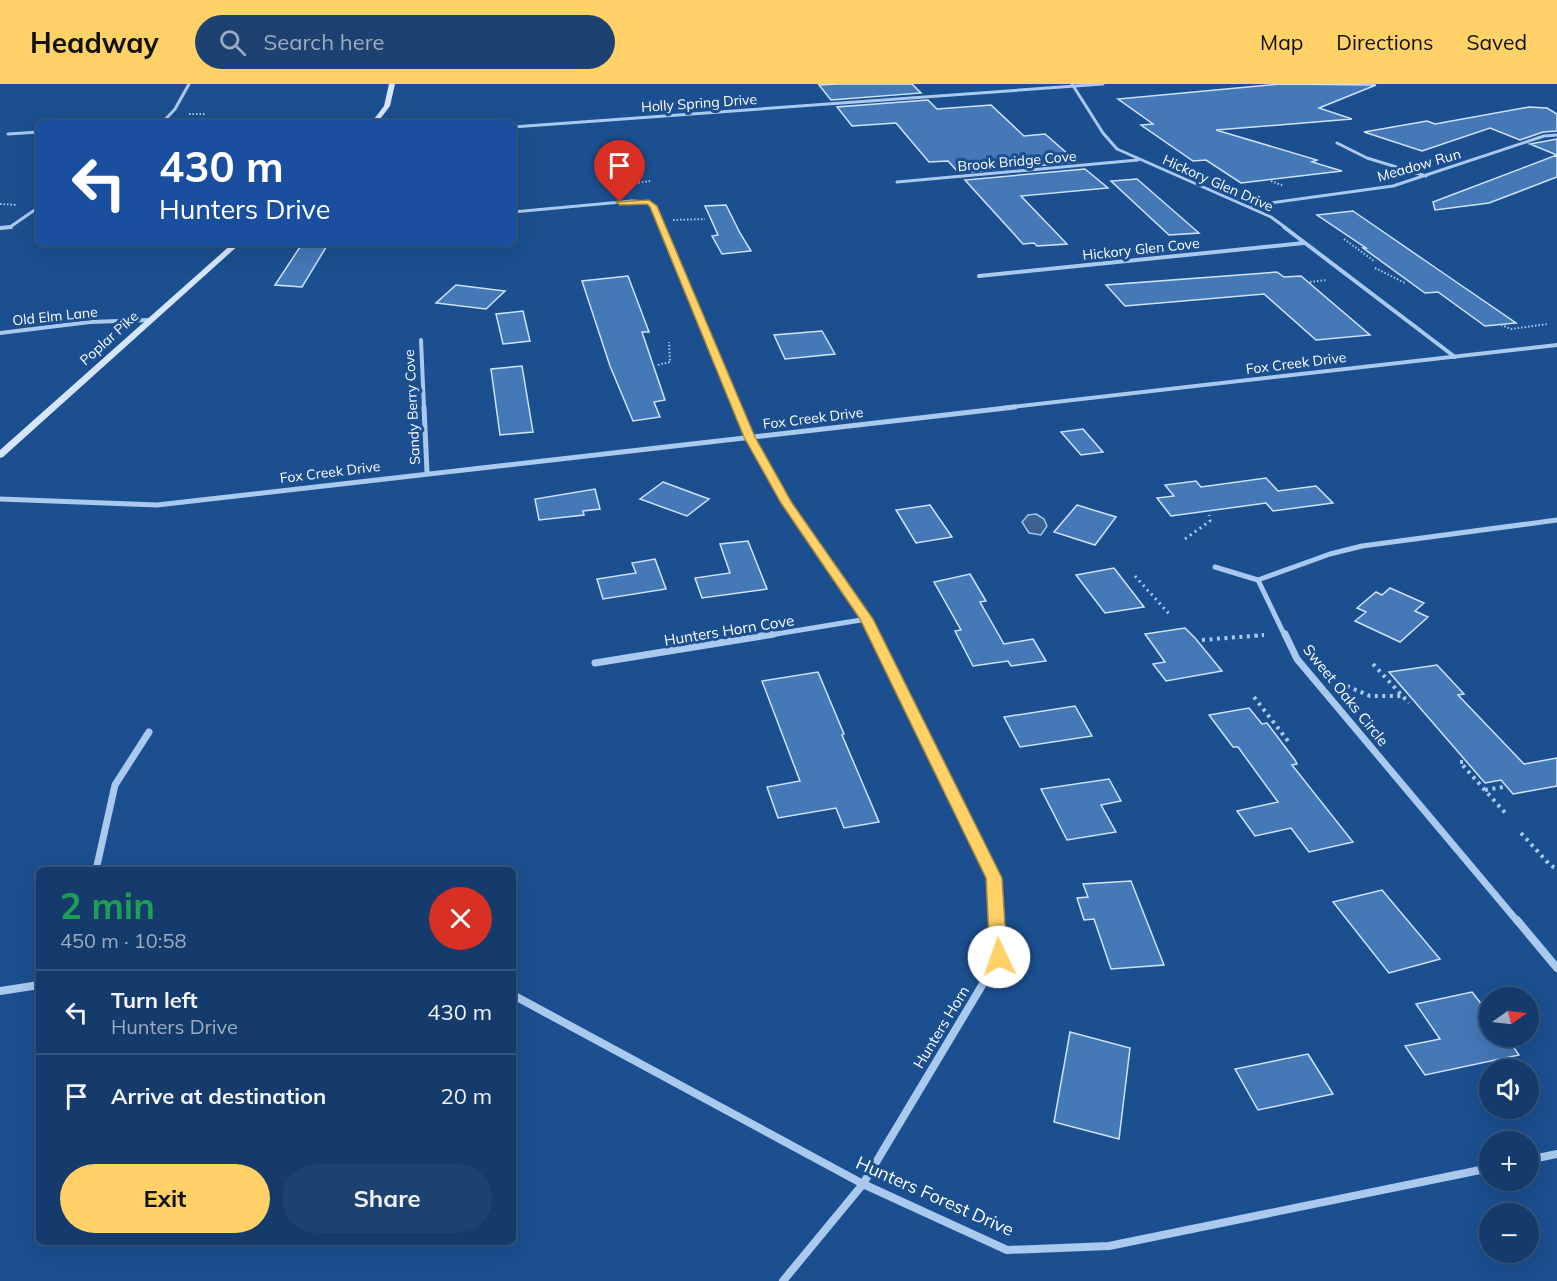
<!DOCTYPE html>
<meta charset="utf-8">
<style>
:root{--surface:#143b6b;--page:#1d4271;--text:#f1f3f6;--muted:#9dadc1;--line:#33557e;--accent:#ffd166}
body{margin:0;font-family:Mulish,sans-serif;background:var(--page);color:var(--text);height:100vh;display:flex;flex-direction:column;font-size:22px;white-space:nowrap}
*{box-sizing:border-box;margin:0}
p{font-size:20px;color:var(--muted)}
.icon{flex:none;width:33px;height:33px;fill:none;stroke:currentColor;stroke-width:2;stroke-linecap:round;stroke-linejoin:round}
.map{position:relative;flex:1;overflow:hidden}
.sheet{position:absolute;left:36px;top:783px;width:480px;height:378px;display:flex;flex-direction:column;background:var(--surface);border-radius:9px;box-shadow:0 6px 24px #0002,0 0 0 2px var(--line)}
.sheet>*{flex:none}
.hud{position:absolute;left:36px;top:36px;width:480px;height:126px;border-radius:9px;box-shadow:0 6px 24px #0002,0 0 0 2px var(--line);background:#1a4fa0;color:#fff;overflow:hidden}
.needle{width:39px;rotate:76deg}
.tools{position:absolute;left:1479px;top:903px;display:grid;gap:12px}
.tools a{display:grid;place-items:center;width:60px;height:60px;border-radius:50%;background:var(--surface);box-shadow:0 6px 24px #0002,0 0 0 2px var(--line);font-size:30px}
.pin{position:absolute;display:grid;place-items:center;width:51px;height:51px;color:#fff;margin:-62px -26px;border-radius:50% 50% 50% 0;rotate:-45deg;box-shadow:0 0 6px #0007}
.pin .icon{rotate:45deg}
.me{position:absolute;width:66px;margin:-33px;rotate:357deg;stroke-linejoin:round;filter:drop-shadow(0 0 4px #0008)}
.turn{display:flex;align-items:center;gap:21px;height:126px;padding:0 24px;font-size:27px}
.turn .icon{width:78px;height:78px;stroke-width:2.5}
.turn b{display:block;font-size:42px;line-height:51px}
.round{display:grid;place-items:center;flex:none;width:63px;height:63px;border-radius:32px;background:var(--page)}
.overview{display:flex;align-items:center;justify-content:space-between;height:102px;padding:0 24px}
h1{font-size:36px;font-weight:700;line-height:45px;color:#1e9e55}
.button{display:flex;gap:12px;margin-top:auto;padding:12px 24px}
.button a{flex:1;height:69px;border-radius:36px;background:var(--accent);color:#111;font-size:24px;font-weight:700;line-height:69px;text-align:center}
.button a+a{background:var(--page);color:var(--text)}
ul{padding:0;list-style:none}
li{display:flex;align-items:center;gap:18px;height:84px;padding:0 24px;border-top:2px solid var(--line)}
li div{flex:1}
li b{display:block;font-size:22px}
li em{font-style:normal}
header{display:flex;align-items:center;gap:36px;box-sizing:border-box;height:84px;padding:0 30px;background:var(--accent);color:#111}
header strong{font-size:28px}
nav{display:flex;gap:33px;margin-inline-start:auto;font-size:21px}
.search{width:420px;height:54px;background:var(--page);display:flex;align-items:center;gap:15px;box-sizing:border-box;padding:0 21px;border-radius:33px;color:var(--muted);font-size:22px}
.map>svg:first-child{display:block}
.water{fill:#3c6290;stroke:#9cc4f0;stroke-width:1.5}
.building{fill:#4478b7;stroke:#cfe3fa;stroke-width:1.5}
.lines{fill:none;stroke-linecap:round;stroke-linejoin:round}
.path-far2{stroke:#a9c9ee;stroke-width:2;stroke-dasharray:1.5 2;stroke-linecap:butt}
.path-far1{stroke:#a9c9ee;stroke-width:3;stroke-dasharray:2 4;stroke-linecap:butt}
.path{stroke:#a9c9ee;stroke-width:4;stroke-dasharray:3 4.5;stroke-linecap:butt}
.street-far4{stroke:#a9c9ee;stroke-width:3}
.street-far3{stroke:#a9c9ee;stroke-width:4}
.street-far2{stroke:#a9c9ee;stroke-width:5}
.street-far1{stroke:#a9c9ee;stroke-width:7}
.street{stroke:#a9c9ee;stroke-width:8}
.secondary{fill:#d6e6fa;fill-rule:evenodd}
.route{fill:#ffd166;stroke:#a68842;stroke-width:1.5}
.labels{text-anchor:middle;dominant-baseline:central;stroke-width:6;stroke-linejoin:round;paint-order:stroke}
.far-street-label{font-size:14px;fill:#fff;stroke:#1b4f8f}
.street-label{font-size:15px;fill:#fff;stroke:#1b4f8f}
.near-street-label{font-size:18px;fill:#fff;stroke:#1b4f8f}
</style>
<header>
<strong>Headway</strong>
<div class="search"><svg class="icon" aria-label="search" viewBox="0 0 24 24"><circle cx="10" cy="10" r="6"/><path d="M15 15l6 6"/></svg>Search here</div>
<nav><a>Map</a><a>Directions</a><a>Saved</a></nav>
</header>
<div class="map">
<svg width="1557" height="1197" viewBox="0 0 1557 1197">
<rect width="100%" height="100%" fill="#1b4f8f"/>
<path class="water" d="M1036,430L1044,435L1047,442L1041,451L1029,449L1022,438L1028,431Z"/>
<path class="building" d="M838,0H912L921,9L831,16L819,1Z
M1280,0L1376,1L1319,24L1352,35L1216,46L1317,76L1312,78L1342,87L1241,99L1206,76L1193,77L1141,41L1153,40L1118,15Z
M928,16L937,25L991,21L1024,52L1045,50L1077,78L959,89L948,77L929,78L896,39L852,42L837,23Z
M1529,23L1547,24L1557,30V47L1543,48L1520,56L1490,44L1422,67L1364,48L1427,37L1435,40Z
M1557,55V93L1489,119L1435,126L1433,118L1557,71L1530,60Z
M1085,85L1108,104L1021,112L1067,160L1037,162L1034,159L1023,160L965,96Z
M1137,95L1199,149L1169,151L1111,97Z
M726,121L740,149L751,167L722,170L712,152L718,151L705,122Z
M1353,127L1430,180L1516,239L1485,242L1438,208L1425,209L1363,164H1366L1317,131Z
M302,160H328L302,203L275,201Z
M1277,188L1284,193L1301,192L1370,251L1316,256L1264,210L1125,222L1106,201Z
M628,192L649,248H642L665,316L654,318L660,333L633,337L610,282L582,197Z
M456,201L505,207L486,225L436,219Z
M523,227L530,257L503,260L496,230Z
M822,247L835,270L785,275L774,251Z
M522,282L533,348L500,351L491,285Z
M1083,345L1103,368L1081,371L1061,348Z
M1266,394L1278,407L1316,402L1333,419L1273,427L1266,419L1171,432L1157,414L1174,412L1165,401L1196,397L1201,403Z
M663,398L709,415L687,432L640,415Z
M595,405L600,425L583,427L584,431L539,436L535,415Z
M930,421L952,453L916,459L896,426Z
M1077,421L1116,433L1095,461L1054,448Z
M748,457L767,505L702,514L695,494L730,489L720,460Z
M655,475L666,505L603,515L597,495L636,489L632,479Z
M1114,484L1144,523L1105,529L1076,491Z
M970,490L986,517L980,518L1004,560L1033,555L1046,577L1011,582L1008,577L973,582L955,547L961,546L934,498Z
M1390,504L1424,519L1415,527L1428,533L1400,558L1355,537L1366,528L1357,524L1376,508L1382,511Z
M1185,544L1195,554L1222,587L1166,597L1153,580L1165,578L1145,550Z
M1437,581L1464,610L1458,611L1524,680L1557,674V702L1513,710L1501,696L1485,699L1389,588Z
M818,588L844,650L842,651L879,738L844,744L836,724L778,734L767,703L800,697L762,597Z
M1075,622L1092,652L1020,663L1004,633Z
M1249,624L1262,640L1267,639L1295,676L1297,680L1292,681L1353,758L1309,768L1291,744L1255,752L1237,727L1278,718L1238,663H1233L1209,631Z
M1109,695L1121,717L1101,721L1116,748L1067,756L1041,705Z
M1131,797L1164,881L1111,885L1094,835L1084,836L1077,814L1088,813L1083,800Z
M1382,806L1440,875L1389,889L1333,818Z
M1472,908L1490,931V952H1506L1519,971L1425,991L1405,962L1440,955L1416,920Z
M1070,948L1130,964L1119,1055L1054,1038Z
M1308,970L1333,1010L1258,1026L1235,985Z"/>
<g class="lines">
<path class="path-far2" d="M189,30H206
M98,39L101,36
M1271,97L1284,102
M621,101L650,97
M0,120L17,121
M673,136L705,135
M1344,155L1374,177
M1375,184L1405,199
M1310,198L1327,196
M1501,241L1511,245L1548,240
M658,281L670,278L669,258"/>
<path class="path-far1" d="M1185,455L1210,437L1209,431
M1135,492L1170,531
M1256,552L1264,551"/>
<path class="path" d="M1202,556L1264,551
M1373,580L1409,619
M1340,599L1370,612H1402
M1254,613L1288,657
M1463,678H1460L1507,731
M1485,706L1503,703
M1521,749L1550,781L1557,785"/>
<path class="street-far4" d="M1072,0L1103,49L1117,65L1271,133L1286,144
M162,39L175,25L189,0
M513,43L1103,0
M8,50L39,48
M1337,59L1367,74L1426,92
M897,98L1138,76
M1249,122L1393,102L1544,52L1557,51
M513,128L632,117L649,118L662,144
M0,144L10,143L39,123"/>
<path class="street-far3" d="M662,143L738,324
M1284,143L1455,273
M0,144L11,143
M979,192L1304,159
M0,249L90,238L149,236
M421,256L424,324
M1002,324L1557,261"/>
<path class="street-far2" d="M424,323L427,388
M737,323C770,400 819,467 867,535L875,552
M0,415L157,421L1015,323
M1215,483L1258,496
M764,552L867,535
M1285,552L1258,496L1330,470L1362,462L1557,436"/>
<path class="street-far1" d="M874,550L994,794L997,838
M1285,550L1297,575L1518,838
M595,579L774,550
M96,786L115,701L149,648"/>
<path class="street" d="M1517,836L1557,884
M0,907L39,901
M513,911L863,1100L1007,1166L1109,1162L1490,1084
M1528,1076L1557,1070
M783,1197L863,1100L999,873L997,836"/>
<path class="secondary" d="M389,0H395L390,22L377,39H371L384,22Z
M233,159H241L3,373L0,374V366Z"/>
</g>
<path class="route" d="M649,116L657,122L755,353L792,419L873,535L1002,794L1007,873L1005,877H993L990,873L986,794L860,535L781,419L744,353L650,123L647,120L620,121L616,118Z"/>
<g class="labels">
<g class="far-street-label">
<text transform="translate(699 19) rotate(-4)">Holly Spring Drive</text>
<text transform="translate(1017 77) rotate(-5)">Brook Bridge Cove</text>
<text transform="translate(1419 81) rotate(-16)">Meadow Run</text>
<text transform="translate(1218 99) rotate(24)">Hickory Glen Drive</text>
<text transform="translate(1141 165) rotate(-6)">Hickory Glen Cove</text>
<text transform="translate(55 232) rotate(-6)">Old Elm Lane</text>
<text transform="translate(109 254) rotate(-42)">Poplar Pike</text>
<text transform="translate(1296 279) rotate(-7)">Fox Creek Drive</text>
<text transform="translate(412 323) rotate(-93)">Sandy Berry Cove</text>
<text transform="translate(813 334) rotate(-7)">Fox Creek Drive</text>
<text transform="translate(330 388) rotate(-7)">Fox Creek Drive</text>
</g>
<g class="street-label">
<text transform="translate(729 546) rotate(-9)">Hunters Horn Cove</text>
<text transform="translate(1346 611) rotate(51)">Sweet Oaks Circle</text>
<text transform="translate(941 943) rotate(-59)">Hunters Horn</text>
</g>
<g class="near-street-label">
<text transform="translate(935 1112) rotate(24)">Hunters Forest Drive</text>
</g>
</g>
</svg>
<div class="tools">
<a><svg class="needle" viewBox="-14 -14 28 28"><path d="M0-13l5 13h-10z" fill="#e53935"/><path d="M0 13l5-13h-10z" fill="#9dadc1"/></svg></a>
<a><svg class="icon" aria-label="sound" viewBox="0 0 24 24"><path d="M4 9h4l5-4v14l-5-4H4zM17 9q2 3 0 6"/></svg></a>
<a>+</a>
<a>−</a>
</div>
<div class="pin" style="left:620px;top:118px;background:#d93025"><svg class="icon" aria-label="arrive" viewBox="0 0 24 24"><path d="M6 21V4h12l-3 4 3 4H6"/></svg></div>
<svg class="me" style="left:999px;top:873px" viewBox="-20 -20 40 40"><circle r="19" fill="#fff"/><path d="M0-13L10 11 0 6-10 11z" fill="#ffd166"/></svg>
<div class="hud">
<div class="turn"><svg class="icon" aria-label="left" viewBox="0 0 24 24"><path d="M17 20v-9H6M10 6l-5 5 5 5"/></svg><div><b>430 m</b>Hunters Drive</div></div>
</div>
<section class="sheet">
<div class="overview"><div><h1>2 min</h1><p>450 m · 10:58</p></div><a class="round" style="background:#d93025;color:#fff"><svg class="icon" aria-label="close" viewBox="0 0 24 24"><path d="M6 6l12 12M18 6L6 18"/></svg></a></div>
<ul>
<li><svg class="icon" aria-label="left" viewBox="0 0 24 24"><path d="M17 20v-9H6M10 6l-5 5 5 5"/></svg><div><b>Turn left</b><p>Hunters Drive</p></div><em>430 m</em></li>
<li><svg class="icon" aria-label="arrive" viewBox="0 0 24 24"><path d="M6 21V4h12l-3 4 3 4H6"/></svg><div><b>Arrive at destination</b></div><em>20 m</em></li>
</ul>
<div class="button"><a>Exit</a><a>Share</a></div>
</section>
</div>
